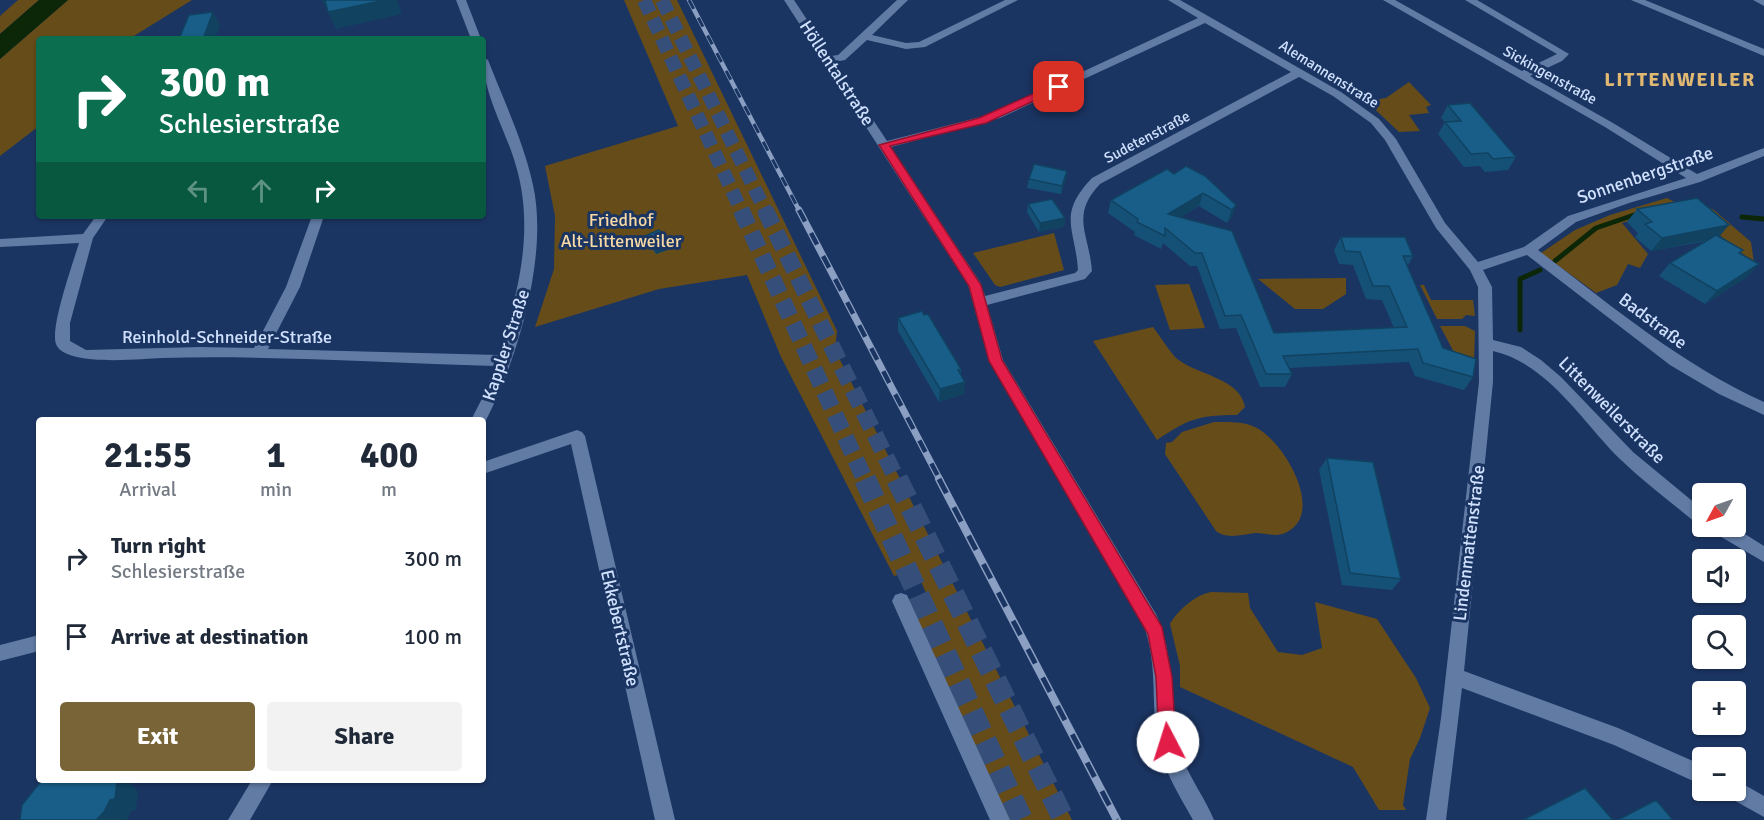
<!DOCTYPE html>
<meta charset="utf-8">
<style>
:root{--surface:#fff;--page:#f2f2f3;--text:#1f2937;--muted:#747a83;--accent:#796437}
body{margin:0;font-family:Signika,sans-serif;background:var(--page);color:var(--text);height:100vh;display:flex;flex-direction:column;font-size:22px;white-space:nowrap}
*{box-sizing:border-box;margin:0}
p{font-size:20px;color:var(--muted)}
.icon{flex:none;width:33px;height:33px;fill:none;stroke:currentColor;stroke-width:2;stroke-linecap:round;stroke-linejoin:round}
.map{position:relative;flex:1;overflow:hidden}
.sheet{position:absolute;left:36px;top:417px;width:450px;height:366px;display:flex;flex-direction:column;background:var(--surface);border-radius:6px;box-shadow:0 2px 4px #0004}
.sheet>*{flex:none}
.hud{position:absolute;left:36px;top:36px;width:450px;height:183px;border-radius:6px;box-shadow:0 2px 4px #0004;background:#0b6e4f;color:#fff;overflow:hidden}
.needle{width:39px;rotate:230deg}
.fabs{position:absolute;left:1692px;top:483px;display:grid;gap:12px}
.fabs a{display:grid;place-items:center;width:54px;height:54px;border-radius:6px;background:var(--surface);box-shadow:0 2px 4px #0004;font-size:30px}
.pin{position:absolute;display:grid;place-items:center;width:51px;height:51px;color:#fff;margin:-26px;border-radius:12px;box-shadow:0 3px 9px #0006}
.me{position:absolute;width:66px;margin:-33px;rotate:355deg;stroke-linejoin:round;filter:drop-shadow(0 0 4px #0008)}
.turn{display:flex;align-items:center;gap:21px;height:126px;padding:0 24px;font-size:27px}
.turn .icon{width:78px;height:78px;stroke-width:2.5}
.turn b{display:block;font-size:42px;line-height:51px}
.lanes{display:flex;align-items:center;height:57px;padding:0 24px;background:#0003;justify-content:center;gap:30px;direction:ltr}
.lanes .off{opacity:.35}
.eta{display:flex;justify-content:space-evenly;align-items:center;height:102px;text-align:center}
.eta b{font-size:36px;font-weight:800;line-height:42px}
.button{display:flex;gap:12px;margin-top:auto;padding:12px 24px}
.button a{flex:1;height:69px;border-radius:6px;background:var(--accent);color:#fff;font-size:24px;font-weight:800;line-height:69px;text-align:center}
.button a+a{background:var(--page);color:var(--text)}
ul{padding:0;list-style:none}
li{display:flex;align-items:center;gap:18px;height:78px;padding:0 24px}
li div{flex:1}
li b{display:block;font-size:22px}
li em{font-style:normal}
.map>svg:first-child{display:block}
.green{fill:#664c19}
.water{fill:#0c2707}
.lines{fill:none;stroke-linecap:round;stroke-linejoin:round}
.stream{stroke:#0c2707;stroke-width:5}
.highway-tunnel-far2{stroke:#364f7a;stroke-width:14;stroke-dasharray:14 7;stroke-linecap:butt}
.highway-tunnel-far1{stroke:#364f7a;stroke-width:17;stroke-dasharray:17 8;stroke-linecap:butt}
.highway-tunnel{stroke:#364f7a;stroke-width:22;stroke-dasharray:22 10;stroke-linecap:butt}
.minor{fill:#617ba5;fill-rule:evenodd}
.rail-far2-casing{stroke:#8a9fc2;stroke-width:4.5}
.rail-far1-casing{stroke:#8a9fc2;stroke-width:7}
.rail-casing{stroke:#8a9fc2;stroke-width:8}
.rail-far2{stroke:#1b3563;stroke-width:3;stroke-dasharray:10;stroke-linecap:butt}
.rail-far1{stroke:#1b3563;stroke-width:4.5;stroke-dasharray:13;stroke-linecap:butt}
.rail{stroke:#1b3563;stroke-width:5;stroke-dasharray:16;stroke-linecap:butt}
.wall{fill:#155176}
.shaded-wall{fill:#114260}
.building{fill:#185e89;stroke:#114260;stroke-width:1.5}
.route{fill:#e11d48;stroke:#92132f;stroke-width:1.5}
.labels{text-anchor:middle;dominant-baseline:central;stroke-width:6;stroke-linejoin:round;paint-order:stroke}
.far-street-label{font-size:15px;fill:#d0e1fe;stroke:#1b3563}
.street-label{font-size:18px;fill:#d0e1fe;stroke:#1b3563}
.park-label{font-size:18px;fill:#f8d9a5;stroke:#1b3563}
.far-district-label{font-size:20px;font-weight:bold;letter-spacing:1.5px;fill:#e0b872;stroke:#1b3563}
</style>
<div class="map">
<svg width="1764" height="820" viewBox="0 0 1764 820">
<rect width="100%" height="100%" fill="#1b3563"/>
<path class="green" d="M18,0H39L0,34V16Z
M68,0H192L129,39H39V126L0,156V59Z
M624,0H677L837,331L835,350L1072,820H1009L915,617L930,602L916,570L894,576L781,357L747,275L659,289L535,327L554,269L555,216L545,166L678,126Z
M1409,82L1431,105L1426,107L1429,113L1409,115L1420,131L1399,132L1366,101L1386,98Z
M1667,198L1682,206L1702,205L1714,210L1751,242L1754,263L1690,211L1670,209L1622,223L1648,254L1640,268L1628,264L1617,285L1596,293L1541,253L1575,230L1610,215Z
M1054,233L1064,270L1000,287L995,285L973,253Z
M1346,278V294L1323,309H1295L1258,279Z
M1189,284L1205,328L1170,330L1155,285Z
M1420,285H1424L1431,300H1473L1475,316L1466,315L1462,319H1437Z
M1440,326H1465L1475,331L1474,362L1457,358Z
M1153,327C1160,336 1167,348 1175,357C1194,375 1240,377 1245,407L1237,415C1199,415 1188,419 1157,440L1093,341Z
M1214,422C1228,422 1242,421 1255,427C1283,440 1326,512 1287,532C1276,538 1267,533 1256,533C1243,534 1227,540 1216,531L1165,454L1166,443L1172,442L1182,432Z
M1211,592L1248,593L1250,608L1278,652L1302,655L1322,648L1315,602L1377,619L1416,678L1430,708L1420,738L1410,759L1403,805L1406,810H1379L1353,767L1180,687V666L1170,624C1178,610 1195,595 1211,592Z"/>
<path class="water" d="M39,0H68L0,59V34Z"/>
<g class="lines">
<path class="stream" d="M1742,217L1764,219
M1555,261L1596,228L1637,214
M1520,330V279L1540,270"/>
<path class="highway-tunnel-far2" d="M644,0L742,212
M662,0L766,212"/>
<path class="highway-tunnel-far1" d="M741,210L865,480
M765,210L897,480"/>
<path class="highway-tunnel" d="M865,479L1022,820
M897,479L1064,820"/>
<path class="minor" d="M456,0H466L481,39H471Z
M784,0H794L831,56L838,55L897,0H908L872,35L906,43L919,42L1005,0H1018L925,47L906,49L867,40L845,60L835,62L887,141L992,114L1198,18L1168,0H1180L1341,92L1379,119L1396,139L1445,223L1478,262L1524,247L1568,216L1686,178L1605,127L1383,0H1395L1522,71L1557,54L1465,0H1477L1569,54L1562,61L1530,76L1613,123L1697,174L1764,148V156L1700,182L1629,203L1576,222L1538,250C1612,306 1679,363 1764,402V415L1719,394L1670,365L1527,255L1483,270L1492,287L1493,340L1521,347L1541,360L1561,377L1633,452L1702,509V525L1696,523C1671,502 1645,483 1621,460C1582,422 1549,364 1493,351V382L1464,671L1618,728L1702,765V785L1614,745L1462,688L1446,820H1426L1441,718L1479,382L1478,287L1470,270L1436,228L1385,140L1371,123L1333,96L1299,77L1100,184C1070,216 1089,233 1092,271L1085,279L987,305L1003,360L1156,614C1176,658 1168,696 1177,741C1183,770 1203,793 1214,820H1193C1179,795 1162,768 1157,739C1151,700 1158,662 1143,624L989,361L968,285ZM1205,23L1291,72L1092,178C1057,215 1075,227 1078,270L1075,273L985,296L980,282L891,147L1000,118Z
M1631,0H1645L1764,49V56Z
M1753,0H1764V6Z
M483,57L488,60C504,101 524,143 533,185C549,256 517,362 484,424L483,420H471L488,387L494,366C383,363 272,355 161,358C141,359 64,367 56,344C50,327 73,263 79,243L0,247V239L83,234L96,216H108L93,238L70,323V341L86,350L200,347L254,348L286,287L312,216H324L300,287L268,349L498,355C518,295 535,230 516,166C506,130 483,95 483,57Z
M577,430L582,432L585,436L675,820H655L571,444L483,474V462Z
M1709,526H1732L1764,546V562L1711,531Z
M901,593L907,595L1010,820H990L892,601L895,595Z
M39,635V651L0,661V645Z
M252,780H273L250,820H228Z
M1736,780L1764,796V817L1728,797L1725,790H1736Z"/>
<defs>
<path id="rail-far2" d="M689,0L800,212"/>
<path id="rail-far1" d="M799,210L940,480"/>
<path id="rail" d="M939,479L1117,820"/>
</defs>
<use href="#rail-far2" class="rail-far2-casing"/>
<use href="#rail-far1" class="rail-far1-casing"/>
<use href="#rail" class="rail-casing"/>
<use href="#rail-far2" class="rail-far2"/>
<use href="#rail-far1" class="rail-far1"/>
<use href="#rail" class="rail"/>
</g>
<path class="wall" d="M1448,105L1516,157L1508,170L1485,172L1480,166L1464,167L1438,134L1445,122L1441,118Z
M1174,174L1236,205L1231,218L1227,223L1199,206L1181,217L1274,333L1394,328L1382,300L1366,299L1353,265L1339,264L1334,250L1341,237L1413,256L1407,267L1443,348L1473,377L1464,390L1415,376L1409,362L1289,368L1292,374L1285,387H1260L1236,328L1220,329L1197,266H1190L1163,243L1161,249L1134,235L1135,232L1108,213L1111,200Z
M1029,179L1066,180L1061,194L1027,188Z
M1028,204L1065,218L1064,227L1039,232L1027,212Z
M1637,209L1720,237L1743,250L1740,253L1759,264L1747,277L1705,304L1659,276L1670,263L1707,241L1651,251L1635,237L1638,233L1627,222Z
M645,236L669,244L670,249L656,254L646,240Z
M898,318L961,369V375L964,394L939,402L898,331Z
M1327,458L1401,579L1392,590L1342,585L1319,470Z"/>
<path class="shaded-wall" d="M322,0H397L402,14L336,29Z
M213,12L220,25L215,39H203Z
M1067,171L1066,180L1061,194L1062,186Z
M1203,193L1199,206L1165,227L1168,214Z
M1236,205L1231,218L1227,223L1232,210Z
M1065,218L1064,227L1039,232L1040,223Z
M1729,225L1718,238L1651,251L1662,238Z
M669,244L670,249L656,254L655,250Z
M1759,264L1747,277L1705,304L1717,291Z
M965,382L964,394L939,402L940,389Z
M116,780H128L138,792L136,810L131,811L127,820H96Z"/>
<path class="building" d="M325,0H385L328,12Z
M213,12L203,39H179L189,15Z
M1470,103L1516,157L1493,159L1488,153L1471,154L1445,122L1461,121L1448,105Z
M1034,164L1067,171L1062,186L1029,179Z
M1186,166L1205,176L1236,205L1232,210L1203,193L1168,214L1232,231L1274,333L1407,327L1389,286H1373L1360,252L1345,251L1341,237H1405L1413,256H1403L1443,348L1476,359L1473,377L1423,363L1418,349L1283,356L1292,374H1266L1241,315L1225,316L1202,253H1195L1165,228V236L1137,222L1138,219L1111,200L1167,169L1174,174Z
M1697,198L1729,225L1662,238L1645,224L1652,222L1637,209Z
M1052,199L1065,218L1040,223L1028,204Z
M659,230L669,244L655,250L645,236Z
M1716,235L1743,250L1739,253L1759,264L1717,291L1670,263Z
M922,311L924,315L928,314L961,369L958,370L965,382L940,389L898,318Z
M1327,458L1373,462L1401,579L1350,573Z
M42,780H116L117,781L115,799L110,800L104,812L96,820H20L22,805Z
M1585,788L1613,820H1523Z
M1656,800L1673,820H1618Z"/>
<path class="route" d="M1055,84L1064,87L986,123L890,146L981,285L1002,360L1162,627L1172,677L1176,742L1174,748L1168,751L1161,748L1159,742L1156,677L1148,634L989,361L969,286L879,145L979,118Z"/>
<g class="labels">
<g class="far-street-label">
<text transform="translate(1329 74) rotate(32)">Alemannenstraße</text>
<text transform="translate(1550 75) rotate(29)">Sickingenstraße</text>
<text transform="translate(1147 137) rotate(-28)">Sudetenstraße</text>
</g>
<g class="street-label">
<text transform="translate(837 73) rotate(57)">Höllentalstraße</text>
<text transform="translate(1645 175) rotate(-19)">Sonnenbergstraße</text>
<text transform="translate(1653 321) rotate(37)">Badstraße</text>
<text x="227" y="337">Reinhold-Schneider-Straße</text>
<text transform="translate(506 345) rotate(-72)">Kappler Straße</text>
<text transform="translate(1612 410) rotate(45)">Littenweilerstraße</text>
<text transform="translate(1469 543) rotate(-83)">Lindenmattenstraße</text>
<text transform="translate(620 628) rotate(77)">Ekkebertstraße</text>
</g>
<g class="park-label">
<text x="621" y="220">Friedhof<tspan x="621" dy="21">Alt-Littenweiler</tspan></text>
</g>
<g class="far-district-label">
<text x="1680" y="79">LITTENWEILER</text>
</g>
</g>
</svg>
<div class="fabs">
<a><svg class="needle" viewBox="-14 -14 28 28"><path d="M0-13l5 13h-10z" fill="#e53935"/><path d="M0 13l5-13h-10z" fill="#747a83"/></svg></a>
<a><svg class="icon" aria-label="sound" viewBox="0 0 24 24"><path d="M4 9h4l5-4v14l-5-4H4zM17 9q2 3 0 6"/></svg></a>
<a><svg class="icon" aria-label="search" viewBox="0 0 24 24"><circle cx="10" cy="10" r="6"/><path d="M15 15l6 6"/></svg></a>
<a>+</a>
<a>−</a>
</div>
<div class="pin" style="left:1059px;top:87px;background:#d93025"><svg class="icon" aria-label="arrive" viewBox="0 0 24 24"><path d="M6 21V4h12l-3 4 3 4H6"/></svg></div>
<svg class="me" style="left:1168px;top:742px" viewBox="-20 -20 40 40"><circle r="19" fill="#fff"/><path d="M0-13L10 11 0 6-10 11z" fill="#e11d48"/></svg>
<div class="hud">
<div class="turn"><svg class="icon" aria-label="right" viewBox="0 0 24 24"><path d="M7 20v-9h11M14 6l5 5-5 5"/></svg><div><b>300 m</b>Schlesierstraße</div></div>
<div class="lanes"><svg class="icon off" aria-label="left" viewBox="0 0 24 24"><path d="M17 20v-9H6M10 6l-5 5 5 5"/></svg><svg class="icon off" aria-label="ahead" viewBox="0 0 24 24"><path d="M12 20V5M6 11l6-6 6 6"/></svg><svg class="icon" aria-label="right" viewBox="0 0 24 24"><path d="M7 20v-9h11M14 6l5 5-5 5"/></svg></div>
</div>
<section class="sheet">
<div class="eta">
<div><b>21:55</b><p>Arrival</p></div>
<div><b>1</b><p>min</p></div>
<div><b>400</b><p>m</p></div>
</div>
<ul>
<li><svg class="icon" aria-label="right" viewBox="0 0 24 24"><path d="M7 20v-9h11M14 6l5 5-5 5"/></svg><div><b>Turn right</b><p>Schlesierstraße</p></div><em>300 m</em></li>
<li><svg class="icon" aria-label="arrive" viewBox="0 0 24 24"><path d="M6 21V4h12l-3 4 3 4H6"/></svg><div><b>Arrive at destination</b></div><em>100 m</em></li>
</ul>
<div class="button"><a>Exit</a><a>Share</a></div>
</section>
</div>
